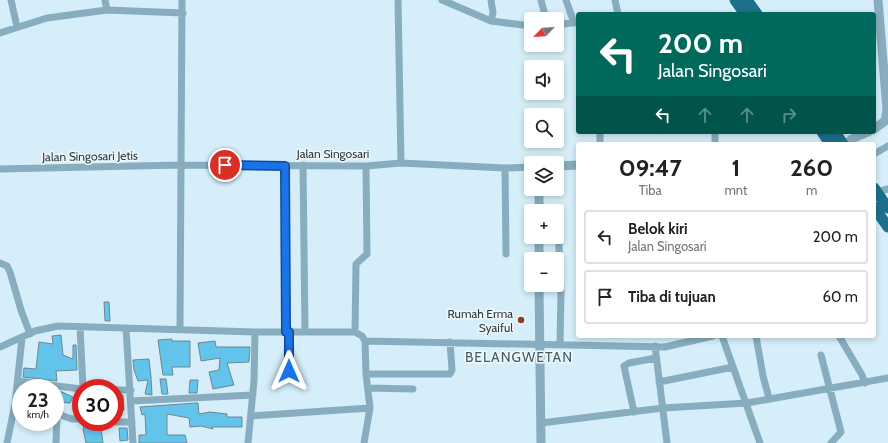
<!DOCTYPE html>
<html lang="id">
<meta charset="utf-8">
<style>
:root{--surface:#fff;--page:#f6f6f6;--text:#222;--muted:#767676;--line:#e0e0e0}
body{margin:0;font-family:Cabin,sans-serif;background:var(--page);color:var(--text);height:100vh;display:flex;flex-direction:column;font-size:15px;white-space:nowrap}
*{box-sizing:border-box;margin:0}
p{font-size:13px;color:var(--muted)}
.icon{flex:none;width:22px;height:22px;fill:none;stroke:currentColor;stroke-width:2;stroke-linecap:round;stroke-linejoin:round}
.map{position:relative;flex:1;overflow:hidden}
.drawer{position:absolute;left:576px;top:142px;width:300px;height:196px;display:flex;flex-direction:column;background:var(--surface);border-radius:4px;box-shadow:0 2px 6px #0003}
.drawer>*{flex:none}
.hud{position:absolute;left:576px;top:12px;width:300px;height:122px;border-radius:4px;box-shadow:0 2px 6px #0003;background:#00695c;color:#fff;overflow:hidden}
.needle{width:26px;rotate:245deg}
.controls{position:absolute;left:524px;top:12px;display:grid;gap:8px}
.controls a{display:grid;place-items:center;width:40px;height:40px;border-radius:4px;background:var(--surface);box-shadow:0 2px 6px #0003;font-size:20px}
.speed{position:absolute;left:12px;top:379px;display:flex;gap:8px;font-size:20px;font-weight:700;text-align:center}
.speed>*{display:grid;place-content:center;width:52px;height:52px;border-radius:50%;background:var(--surface);box-shadow:0 2px 6px #0003;line-height:1}
.speed small{font-size:10px;font-weight:400}
.speed .limit{border:6px solid #d22;background:#fff;color:#111}
.pin{position:absolute;display:grid;place-items:center;width:34px;height:34px;color:#fff;margin:-17px;border:2px solid #fff;border-radius:50%;box-shadow:0 1px 4px #0007}
.me{position:absolute;width:44px;margin:-22px;rotate:0deg;stroke-linejoin:round;filter:drop-shadow(0 0 3px #0008)}
.turn{display:flex;align-items:center;gap:14px;height:84px;padding:0 16px;font-size:18px}
.turn .icon{width:52px;height:52px;stroke-width:2.5}
.turn b{display:block;font-size:28px;line-height:34px}
.lanes{display:flex;align-items:center;height:38px;padding:0 16px;background:#0003;justify-content:center;gap:20px;direction:ltr}
.lanes .off{opacity:.35}
.eta{display:flex;justify-content:space-evenly;align-items:center;height:68px;text-align:center}
.eta b{font-size:24px;font-weight:700;line-height:28px}
ul{padding:0;list-style:none}
li{display:flex;align-items:center;gap:12px;height:54px;margin:0 8px 6px;padding:0 8px;border:2px solid var(--line);border-radius:4px}
li div{flex:1}
li b{display:block;font-size:15px}
li em{font-style:normal}
.map>svg:first-child{display:block}
.building{fill:#63c4eb;stroke:#6f8690}
.lines{fill:none;stroke-linecap:round;stroke-linejoin:round}
.minor{stroke:#87adbe;stroke-width:7}
.tertiary{stroke:#87adbe;stroke-width:9}
.trunk{stroke:#1c708c;stroke-width:11}
.route-casing{stroke:#114b97;stroke-width:10}
.route{stroke:#1a73e8;stroke-width:7}
.poi-dot{fill:#8a441d;stroke:#eef8fd;stroke-width:1.5}
.labels{text-anchor:middle;dominant-baseline:central;stroke-width:3;stroke-linejoin:round;paint-order:stroke}
.street-label{font-size:12px;fill:#2f393e;stroke:#eef8fd}
.poi-label{font-size:12px;fill:#2f393e;stroke:#eef8fd;text-anchor:end}
.quarter-label{font-size:14px;letter-spacing:1px;fill:#455b64;stroke:#eef8fd}
</style>
<div class="map">
<svg width="888" height="443" viewBox="0 0 888 443">
<rect width="100%" height="100%" fill="#d5eef9"/>
<path class="building" d="M104,302H109L110,321H105Z
M61,335L63,355L73,359V345H76L77,370L56,371L57,381L23,377L24,368L36,369L39,342L53,344L52,336Z
M172,339V341H190V367H172L173,375H163L158,340Z
M215,341L216,347H250L249,362L227,363L234,385L213,389L209,372L219,370L220,358L201,361L198,343Z
M149,359L151,377L152,395L145,394L148,380L138,381L134,370L133,360Z
M160,379H166L168,394H162Z
M190,380H198L197,393H189Z
M55,391L62,392L73,397L70,403L55,402Z
M115,395H123L124,410H115Z
M196,403H198L199,414L210,412L227,414V417H242V427H212L213,429L201,426L190,427L189,418L167,414V435H185L187,443H139V435H146L145,414L142,415L140,407Z
M86,422H100L103,443H86L83,429Z
M119,428H127L128,440L120,441Z"/>
<g class="lines">
<path class="minor" d="M11,0L17,27
M105,0L107,10
M398,0L401,163
M442,0L491,21
M491,0L493,13L491,21L531,26
M541,0L546,19
M566,0L574,23
M615,0L618,14
M557,25L578,22
M0,33L47,18L107,10L183,13
M600,132V144
M715,132V144
M874,154L888,146
M303,165L305,332
M285,166L286,332
M505,168L506,254
M0,169L180,165L366,166L401,163L505,168L531,167
M877,192L888,189
M558,226L561,291L560,344
M0,263L7,266L10,272L21,310L30,334
M80,327L83,388
M126,328L133,443
M180,329L182,0
M289,332V371
M355,332L356,264L367,254L366,166
M722,336L760,443
M756,336L763,376L769,398
M839,336L862,375L865,383
M655,346L667,443
M0,347L35,331L58,326L255,332H355L362,336L365,341L665,347L713,336
M821,355L841,432L831,443
M366,374H450L452,370L450,342
M18,381L81,389
M659,382L733,367
M368,388L413,389
M115,390H131
M131,401L253,395
M634,412L624,366L629,363L656,358
M55,413L72,419H80L81,406
M251,416L370,408
M107,422H132
M541,423L663,408L747,403L888,378
M7,443L15,404L22,338
M56,443L57,414
M248,443L254,381L255,332
M364,443L370,408L366,374L365,341"/>
<path class="tertiary" d="M874,129L885,121L887,110L878,0
M846,144L852,139L868,132
M557,166L578,165
M539,189V211
M539,237V259
M539,285L541,443"/>
<path class="trunk" d="M735,0L745,14
M747,0L757,14
M822,132L830,144
M835,132L843,144
M874,188L888,208
M874,207L888,227"/>
</g>
<g class="lines">
<defs>
<path id="route" d="M225,165L285,166L286,332H289V371"/>
</defs>
<use href="#route" class="route-casing"/>
<use href="#route" class="route"/>
</g>
<circle class="poi-dot" cx="521" cy="320" r="4"/>
<g class="labels">
<g class="street-label">
<text x="333" y="153">Jalan Singosari</text>
<text transform="translate(90 156) rotate(-1)">Jalan Singosari Jetis</text>
</g>
<g class="poi-label">
<text x="513" y="313">Rumah Erma<tspan x="513" dy="14">Syaiful</tspan></text>
</g>
<g class="quarter-label">
<text x="519" y="357">BELANGWETAN</text>
</g>
</g>
</svg>
<div class="controls">
<a><svg class="needle" viewBox="-14 -14 28 28"><path d="M0-13l5 13h-10z" fill="#e53935"/><path d="M0 13l5-13h-10z" fill="#767676"/></svg></a>
<a><svg class="icon" aria-label="sound" viewBox="0 0 24 24"><path d="M4 9h4l5-4v14l-5-4H4zM17 9q2 3 0 6"/></svg></a>
<a><svg class="icon" aria-label="search" viewBox="0 0 24 24"><circle cx="10" cy="10" r="6"/><path d="M15 15l6 6"/></svg></a>
<a><svg class="icon" aria-label="layers" viewBox="0 0 24 24"><path d="M12 4l9 5-9 5-9-5zM3 14l9 5 9-5"/></svg></a>
<a>+</a>
<a>−</a>
</div>
<div class="speed"><div>23<small>km/h</small></div><div class="limit">30</div></div>
<div class="pin" style="left:225px;top:165px;background:#d93025"><svg class="icon" aria-label="arrive" viewBox="0 0 24 24"><path d="M6 21V4h12l-3 4 3 4H6"/></svg></div>
<svg class="me" style="left:289px;top:371px" viewBox="-20 -20 40 40"><path d="M0-17L14 15 0 8-14 15z" fill="#1a73e8" stroke="#fff" stroke-width="4"/></svg>
<div class="hud">
<div class="turn"><svg class="icon" aria-label="left" viewBox="0 0 24 24"><path d="M17 20v-9H6M10 6l-5 5 5 5"/></svg><div><b>200 m</b>Jalan Singosari</div></div>
<div class="lanes"><svg class="icon" aria-label="left" viewBox="0 0 24 24"><path d="M17 20v-9H6M10 6l-5 5 5 5"/></svg><svg class="icon off" aria-label="ahead" viewBox="0 0 24 24"><path d="M12 20V5M6 11l6-6 6 6"/></svg><svg class="icon off" aria-label="ahead" viewBox="0 0 24 24"><path d="M12 20V5M6 11l6-6 6 6"/></svg><svg class="icon off" aria-label="right" viewBox="0 0 24 24"><path d="M7 20v-9h11M14 6l5 5-5 5"/></svg></div>
</div>
<section class="drawer">
<div class="eta">
<div><b>09:47</b><p>Tiba</p></div>
<div><b>1</b><p>mnt</p></div>
<div><b>260</b><p>m</p></div>
</div>
<ul>
<li><svg class="icon" aria-label="left" viewBox="0 0 24 24"><path d="M17 20v-9H6M10 6l-5 5 5 5"/></svg><div><b>Belok kiri</b><p>Jalan Singosari</p></div><em>200 m</em></li>
<li><svg class="icon" aria-label="arrive" viewBox="0 0 24 24"><path d="M6 21V4h12l-3 4 3 4H6"/></svg><div><b>Tiba di tujuan</b></div><em>60 m</em></li>
</ul>
</section>
</div>
